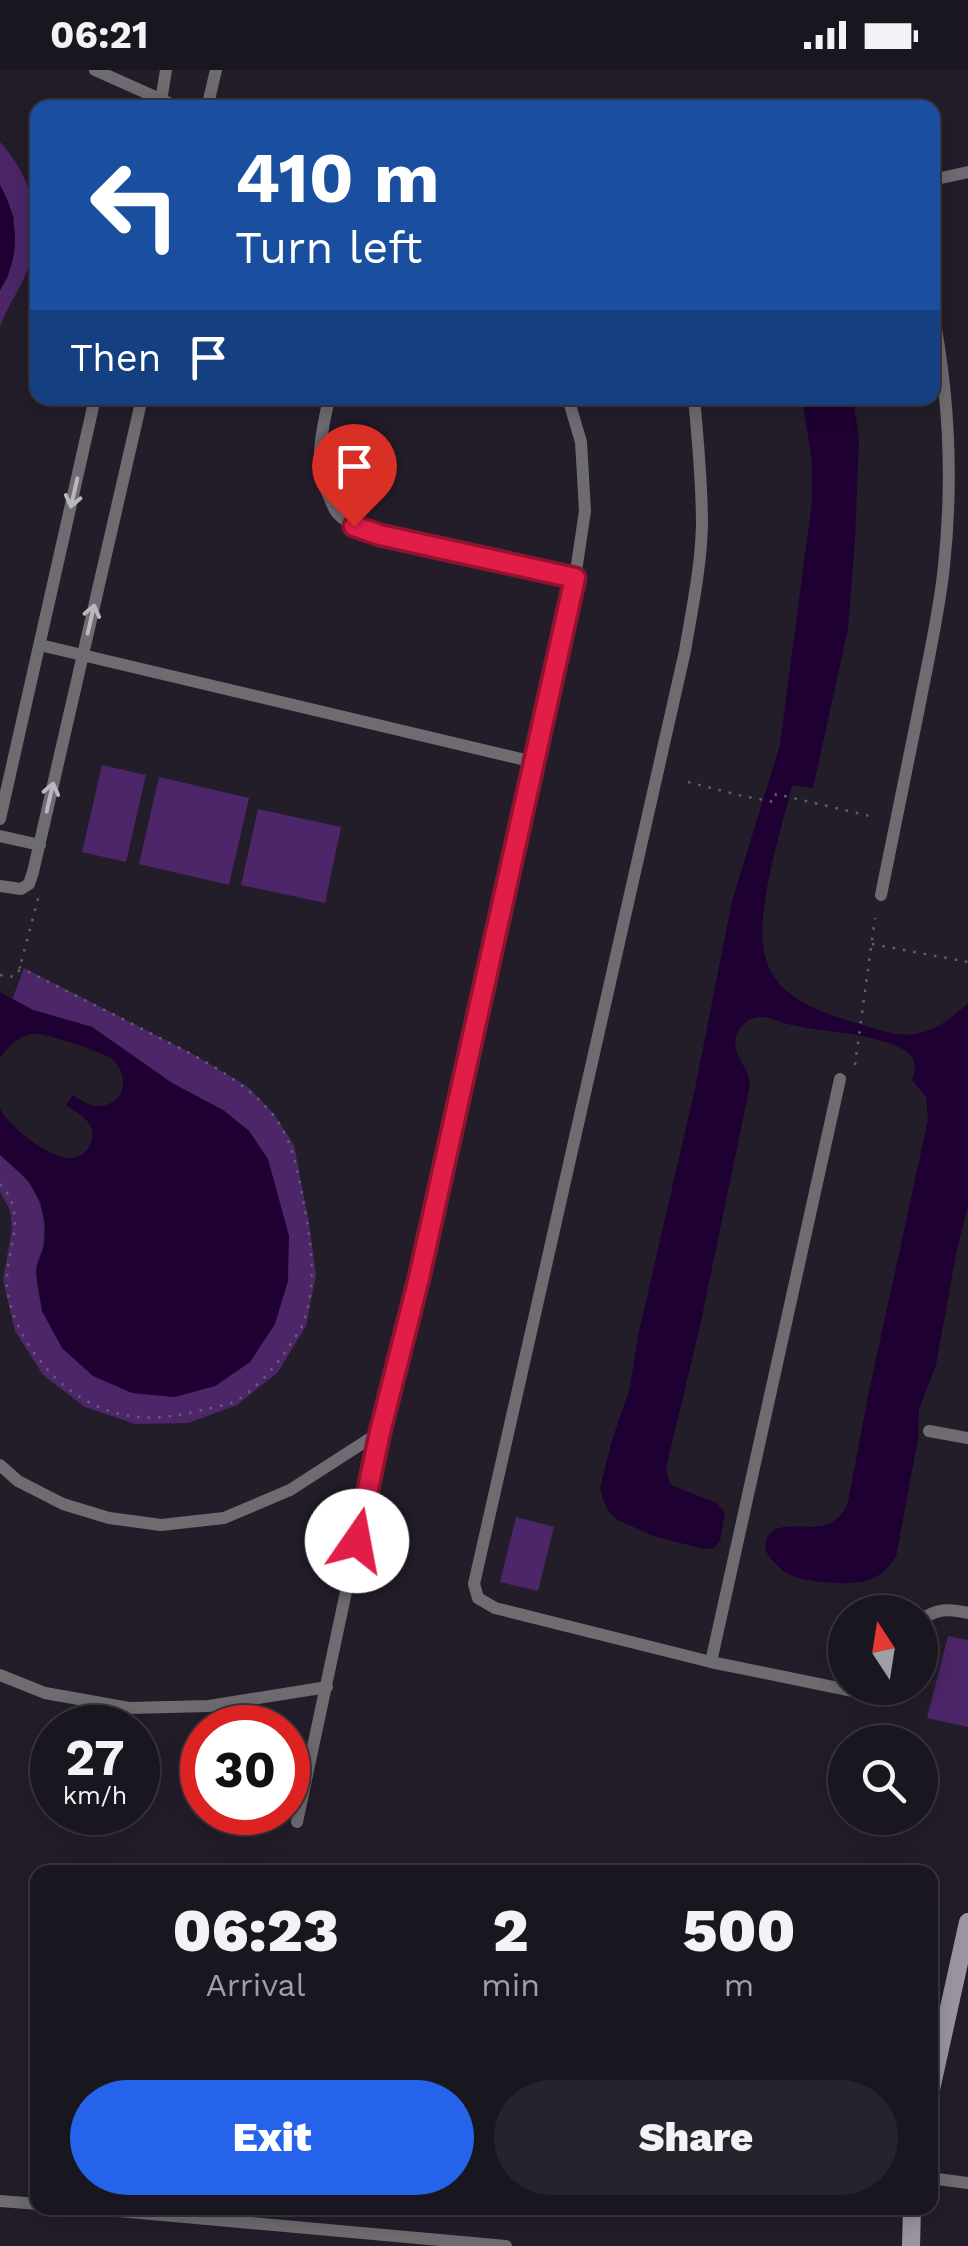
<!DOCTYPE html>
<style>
:root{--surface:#1a1620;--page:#27232d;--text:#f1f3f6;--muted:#9f9fa5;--line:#38353e;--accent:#2563eb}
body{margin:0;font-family:"Work Sans",sans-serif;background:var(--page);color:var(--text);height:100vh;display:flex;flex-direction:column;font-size:38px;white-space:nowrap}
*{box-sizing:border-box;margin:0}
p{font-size:32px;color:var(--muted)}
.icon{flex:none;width:55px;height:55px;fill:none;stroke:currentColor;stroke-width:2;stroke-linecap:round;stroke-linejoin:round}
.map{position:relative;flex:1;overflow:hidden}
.drawer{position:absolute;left:30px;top:1795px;width:908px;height:350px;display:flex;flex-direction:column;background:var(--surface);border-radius:20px;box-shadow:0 5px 25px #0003,0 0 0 2px var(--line)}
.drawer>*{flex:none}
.guide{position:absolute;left:30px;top:30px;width:910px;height:305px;border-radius:20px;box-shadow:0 5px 25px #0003,0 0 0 2px var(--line);background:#1a4fa0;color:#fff;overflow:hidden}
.needle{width:65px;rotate:348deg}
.fabs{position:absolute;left:828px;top:1525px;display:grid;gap:20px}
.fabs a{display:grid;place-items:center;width:110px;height:110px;border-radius:50%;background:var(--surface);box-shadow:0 5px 25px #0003,0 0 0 2px var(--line);font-size:50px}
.speed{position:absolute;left:30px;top:1635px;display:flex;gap:20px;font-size:50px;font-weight:700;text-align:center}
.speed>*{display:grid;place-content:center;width:130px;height:130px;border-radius:50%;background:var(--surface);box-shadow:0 5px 25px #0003,0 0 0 2px var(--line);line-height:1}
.speed small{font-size:25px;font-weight:400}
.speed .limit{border:15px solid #d22;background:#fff;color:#111}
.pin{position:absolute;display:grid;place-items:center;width:85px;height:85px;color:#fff;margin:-102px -42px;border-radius:50% 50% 50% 0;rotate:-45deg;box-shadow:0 0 10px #0007}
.pin .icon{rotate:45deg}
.me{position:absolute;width:110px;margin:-55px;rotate:12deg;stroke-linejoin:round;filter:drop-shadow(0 0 8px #0008)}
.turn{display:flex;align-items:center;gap:35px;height:210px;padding:0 40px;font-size:45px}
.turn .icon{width:130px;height:130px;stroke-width:2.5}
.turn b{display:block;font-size:70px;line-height:85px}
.then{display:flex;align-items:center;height:95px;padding:0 40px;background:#0003;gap:20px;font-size:38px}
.eta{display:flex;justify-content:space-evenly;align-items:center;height:170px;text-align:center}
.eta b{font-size:60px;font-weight:800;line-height:70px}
.primary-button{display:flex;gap:20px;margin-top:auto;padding:20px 40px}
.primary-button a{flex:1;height:115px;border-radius:60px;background:var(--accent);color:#fff;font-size:40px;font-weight:800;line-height:115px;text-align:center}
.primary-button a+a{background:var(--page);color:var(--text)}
.status{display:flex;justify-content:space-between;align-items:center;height:70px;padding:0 50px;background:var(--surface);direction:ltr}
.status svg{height:28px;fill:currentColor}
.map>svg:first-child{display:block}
.green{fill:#4c2668}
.water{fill:#1e0032}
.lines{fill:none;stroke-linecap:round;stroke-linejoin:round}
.path{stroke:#65606b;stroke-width:2.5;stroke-dasharray:2.5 8;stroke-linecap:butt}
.street{stroke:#6e6b71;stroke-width:12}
.secondary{stroke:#9b95a0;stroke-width:18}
.oneway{stroke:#bab7bf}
.route-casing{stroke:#92132f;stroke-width:25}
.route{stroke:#e11d48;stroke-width:18}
</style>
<div class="status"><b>06:21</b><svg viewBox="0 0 49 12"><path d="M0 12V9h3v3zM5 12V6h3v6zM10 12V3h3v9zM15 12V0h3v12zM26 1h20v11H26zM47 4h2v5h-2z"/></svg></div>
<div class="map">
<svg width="968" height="2176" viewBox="0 0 968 2176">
<rect width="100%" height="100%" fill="#231d2a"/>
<path class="green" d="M0,72C33,109 45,153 27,201C20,220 7,236 0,257V220L8,207L14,147L0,115Z
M102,695L146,705L126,792L82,782Z
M159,707L249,728L229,815L139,794Z
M258,739L341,757L325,833L241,815Z
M24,898L191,983L248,1017L274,1044L294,1075L309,1153L316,1205L306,1256L278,1302L237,1335L188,1353L135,1354L85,1337L43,1305L15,1261L3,1210L12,1159L10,1140L0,1122V1085C29,1107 48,1133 44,1171C43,1182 36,1191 36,1202C36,1214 40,1228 42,1241L174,1327L215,1316L250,1292L249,1061L223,1040L172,1013L92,957L33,940L12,930Z
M516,1447L554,1457L538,1521L500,1512Z
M948,1566L968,1570V1657L927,1648Z"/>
<path class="water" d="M0,115C19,148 21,187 0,220Z
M802,328H853L859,369L855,470L848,559L813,718L792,715C781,762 756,836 764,882C773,927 817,941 856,953C875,958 895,967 916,964C937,960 953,947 968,933V1136L957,1179L936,1295L919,1339L918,1369L896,1487C890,1495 884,1503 874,1508C855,1517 810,1513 790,1505C784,1503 778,1496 773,1491C767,1485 764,1479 766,1471C777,1438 831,1479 848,1432L868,1326L928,1050L926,1027L912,1010C916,999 917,989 907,982C901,978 892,974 885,972C856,962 822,962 792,955C779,953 767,944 754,948C746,950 740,957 737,964C729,983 749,996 750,1015L700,1256L666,1398L669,1411L673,1416L717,1433L725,1443L720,1471L714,1478L704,1479L653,1466L618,1450L609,1442L603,1430L600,1418L612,1370L630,1318L638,1266L696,1014L732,831L780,675L812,431V392Z
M0,922L33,940L92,957L172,1013L223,1040L249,1061L268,1089L289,1166L288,1211L275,1254L250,1292L215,1316L174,1327L132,1323L93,1306L62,1278L42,1241L36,1199L44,1177L45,1154L40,1131L29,1111L0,1085V1039C10,1057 47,1087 69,1088C85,1089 98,1070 90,1055C85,1046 74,1041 66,1035L73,1025C80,1030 87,1035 96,1036C126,1037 131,1005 111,988C97,981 45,962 32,964C18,966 8,977 0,988Z"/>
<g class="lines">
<path class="path" d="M688,712L738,725L774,732L776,724L874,747
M872,874L968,892
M0,905L10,907L18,904L39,825
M855,995L875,848
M0,1114C28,1144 8,1175 7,1208C5,1246 37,1295 66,1317C109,1351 151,1353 202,1340C211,1338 222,1336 231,1333C254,1323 277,1295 290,1275C293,1269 299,1263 302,1256C318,1218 311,1169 303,1130C297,1099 293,1070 273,1045C242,1007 191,984 148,962C105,940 62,919 19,897"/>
<path class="street" d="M95,0L180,38
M160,37L166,0
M207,38L216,0
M932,110L968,102
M329,328C322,363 312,395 330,429C332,434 334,439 337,443C348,455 366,460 380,465L575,508
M694,328C698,370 702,412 702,455C701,497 692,539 685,581L474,1514L478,1528L495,1538L711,1592L882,1627L894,1623L897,1618
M40,575L534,692
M0,749L95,328
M0,766L40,775
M0,816L21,819L29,814L33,802L142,328
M881,825C893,763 906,701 919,638C928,591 939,544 944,496C953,411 949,322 932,238
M929,1361L968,1368
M0,1395L18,1411L63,1434L109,1448L161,1455L224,1448L290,1420L380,1362
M920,1550C937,1539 948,1538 968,1543
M711,1592L840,1009
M0,1605L45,1623L129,1638L209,1636L327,1617
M297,1752L380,1362L419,1209L575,508L585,441L581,372L568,328
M930,2108L968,2113
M0,2131L38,2134
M85,2138L506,2176"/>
<path class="secondary" d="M930,2024L968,1852
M911,2176L912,2138"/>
</g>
<defs><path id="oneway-shaft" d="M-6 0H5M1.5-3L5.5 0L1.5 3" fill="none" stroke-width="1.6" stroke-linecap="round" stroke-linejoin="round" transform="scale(2.5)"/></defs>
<g class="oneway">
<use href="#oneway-shaft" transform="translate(74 423) rotate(103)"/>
<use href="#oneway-shaft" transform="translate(91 549) rotate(-77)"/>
<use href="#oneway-shaft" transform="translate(50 727) rotate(-77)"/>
</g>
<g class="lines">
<defs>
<path id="route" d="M354,456L380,465L575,508L419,1208L380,1362L357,1471"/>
</defs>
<use href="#route" class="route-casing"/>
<use href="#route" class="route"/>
</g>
</svg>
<div class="fabs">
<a><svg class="needle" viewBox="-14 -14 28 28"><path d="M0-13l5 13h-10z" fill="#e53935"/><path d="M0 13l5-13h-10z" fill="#9f9fa5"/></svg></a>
<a><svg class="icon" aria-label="search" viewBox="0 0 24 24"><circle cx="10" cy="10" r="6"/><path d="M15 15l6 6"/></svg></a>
</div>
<div class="speed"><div>27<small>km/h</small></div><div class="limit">30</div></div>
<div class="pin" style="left:354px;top:456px;background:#d93025"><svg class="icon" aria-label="arrive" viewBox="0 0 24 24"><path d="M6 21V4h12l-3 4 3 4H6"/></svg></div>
<svg class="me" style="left:357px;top:1471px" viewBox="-20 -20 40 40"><circle r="19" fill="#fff"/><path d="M0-13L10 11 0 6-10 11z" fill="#e11d48"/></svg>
<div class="guide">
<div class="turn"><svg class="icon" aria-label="left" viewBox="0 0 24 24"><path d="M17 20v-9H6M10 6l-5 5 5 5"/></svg><div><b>410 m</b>Turn left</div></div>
<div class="then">Then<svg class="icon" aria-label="arrive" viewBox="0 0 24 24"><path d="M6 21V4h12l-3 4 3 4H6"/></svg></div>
</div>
<section class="drawer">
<div class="eta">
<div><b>06:23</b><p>Arrival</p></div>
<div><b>2</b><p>min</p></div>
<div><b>500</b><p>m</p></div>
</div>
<div class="primary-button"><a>Exit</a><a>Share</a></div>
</section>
</div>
